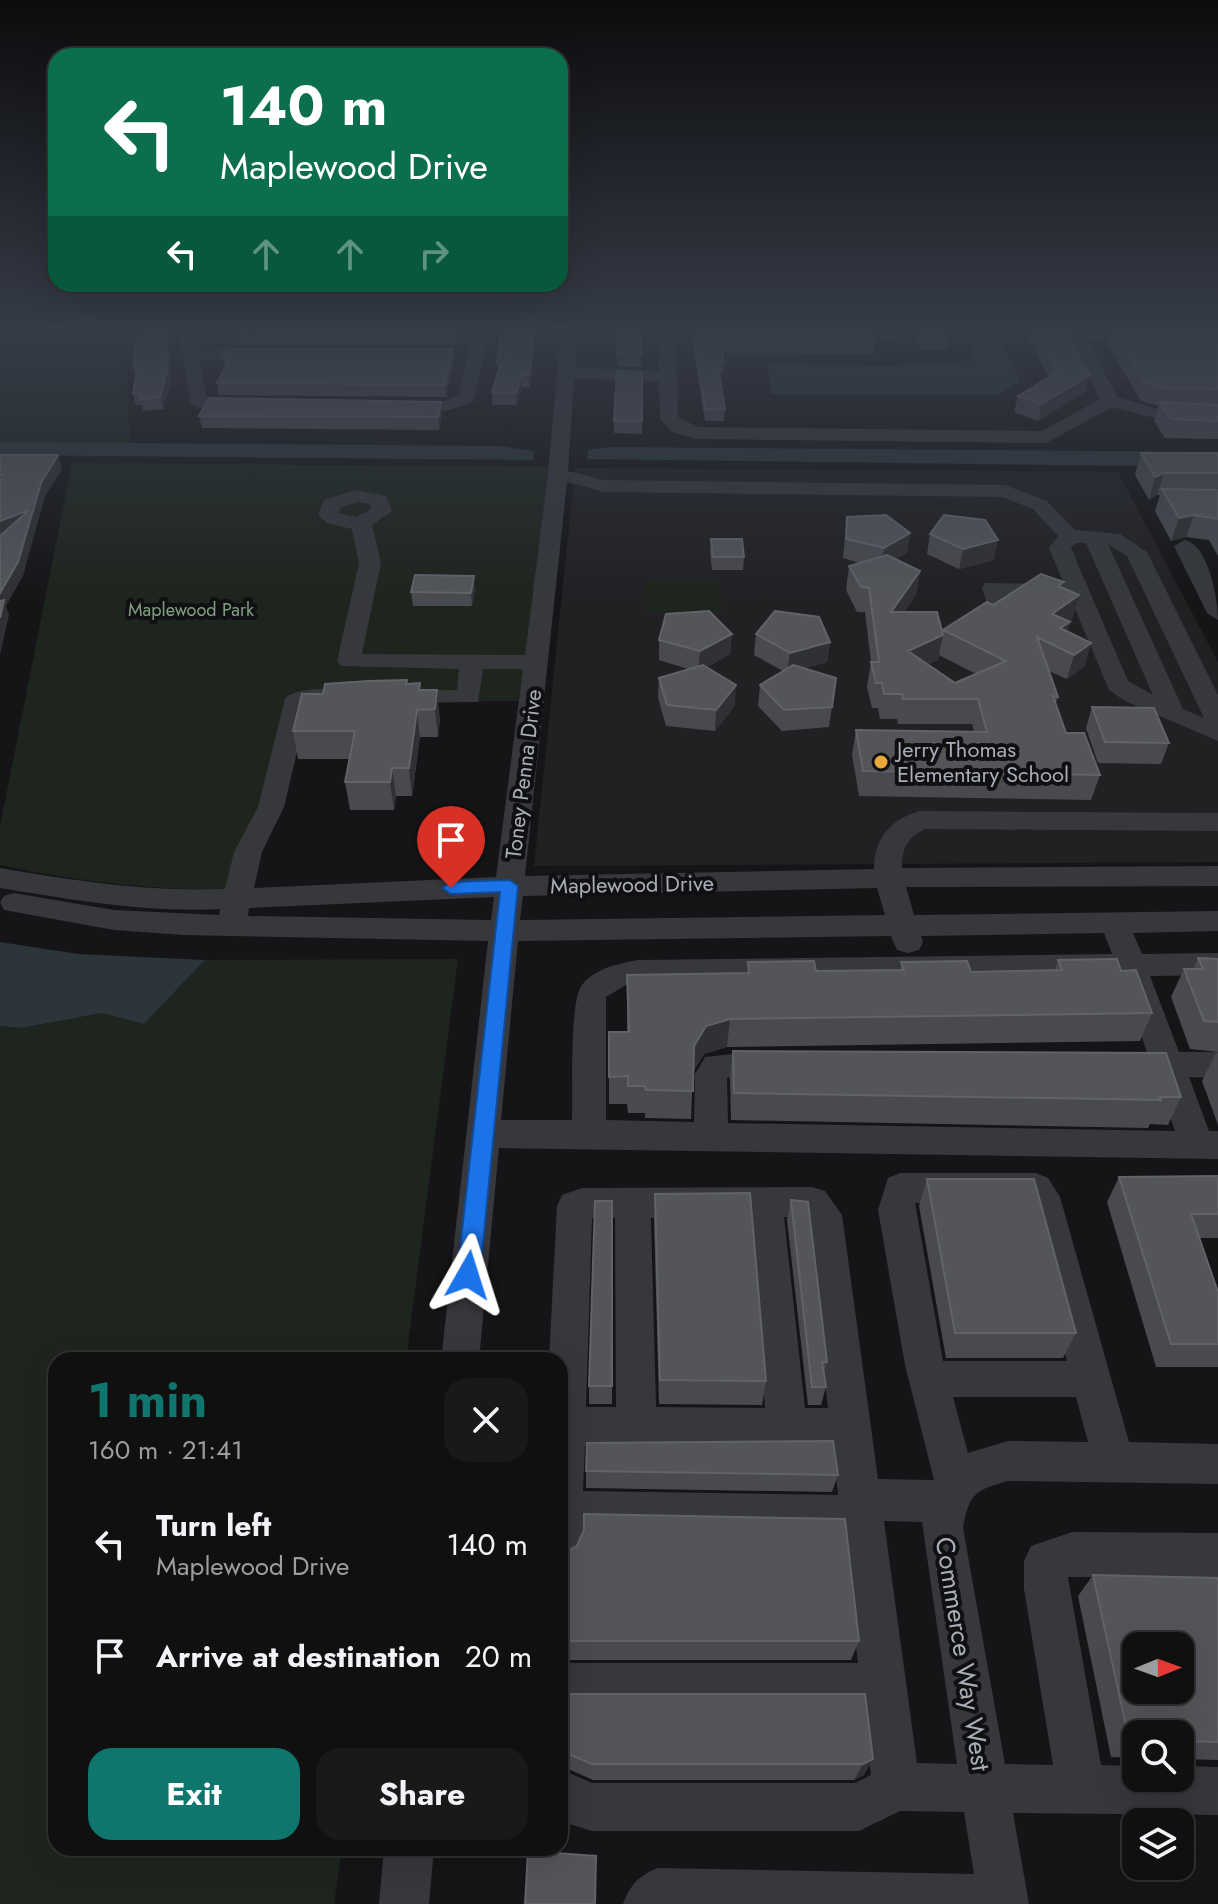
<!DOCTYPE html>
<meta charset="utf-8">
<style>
:root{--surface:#101011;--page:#19191a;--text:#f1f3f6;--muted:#9c9d9f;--line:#303031;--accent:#0f766e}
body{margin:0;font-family:Jost,sans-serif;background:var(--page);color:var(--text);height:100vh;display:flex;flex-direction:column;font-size:30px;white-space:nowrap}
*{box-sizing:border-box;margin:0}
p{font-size:26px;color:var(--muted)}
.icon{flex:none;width:44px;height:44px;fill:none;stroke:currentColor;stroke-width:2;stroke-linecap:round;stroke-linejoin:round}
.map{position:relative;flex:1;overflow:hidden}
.side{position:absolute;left:48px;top:1352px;width:520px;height:504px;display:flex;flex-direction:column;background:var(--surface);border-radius:24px;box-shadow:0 8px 32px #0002,0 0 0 2px var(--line)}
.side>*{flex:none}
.hud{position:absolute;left:48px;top:48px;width:520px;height:244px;border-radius:24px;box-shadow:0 8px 32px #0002,0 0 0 2px var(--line);background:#0b6e4f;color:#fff;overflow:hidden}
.needle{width:52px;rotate:89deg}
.fabs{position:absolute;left:1122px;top:1632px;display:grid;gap:16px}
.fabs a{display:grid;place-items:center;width:72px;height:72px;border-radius:16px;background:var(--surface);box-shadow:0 8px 32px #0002,0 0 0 2px var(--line);font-size:40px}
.pin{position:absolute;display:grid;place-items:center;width:68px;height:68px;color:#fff;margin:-82px -34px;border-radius:50% 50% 50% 0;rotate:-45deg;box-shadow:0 0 8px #0007}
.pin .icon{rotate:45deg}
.me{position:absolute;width:88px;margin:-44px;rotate:6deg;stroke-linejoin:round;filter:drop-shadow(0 0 6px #0008)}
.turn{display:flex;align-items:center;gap:28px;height:168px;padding:0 40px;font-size:36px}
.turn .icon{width:104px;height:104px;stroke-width:2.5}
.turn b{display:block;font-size:56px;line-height:68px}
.lanes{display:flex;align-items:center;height:76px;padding:0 40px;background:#0003;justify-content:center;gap:40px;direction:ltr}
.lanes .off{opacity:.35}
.round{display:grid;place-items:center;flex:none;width:84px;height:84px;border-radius:24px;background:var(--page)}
.head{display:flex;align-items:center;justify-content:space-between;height:136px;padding:0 40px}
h1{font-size:48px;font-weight:700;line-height:60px;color:var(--accent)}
.action{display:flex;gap:16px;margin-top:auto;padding:16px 40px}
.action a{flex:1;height:92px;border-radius:24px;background:var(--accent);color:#fff;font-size:32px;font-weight:700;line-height:92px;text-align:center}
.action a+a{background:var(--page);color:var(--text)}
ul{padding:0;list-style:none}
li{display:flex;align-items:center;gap:24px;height:112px;padding:0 40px}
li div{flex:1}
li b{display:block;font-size:30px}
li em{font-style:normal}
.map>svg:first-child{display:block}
.built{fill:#212124}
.green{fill:#1e251e}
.water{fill:#2c353a}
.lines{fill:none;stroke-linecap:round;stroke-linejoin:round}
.minor{fill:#36383c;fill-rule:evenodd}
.wall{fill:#494a4f;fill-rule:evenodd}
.shaded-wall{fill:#303134}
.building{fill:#53555a;stroke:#616369;stroke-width:2;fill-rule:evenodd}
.route{fill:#1a73e8;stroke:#114b97;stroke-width:2}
.poi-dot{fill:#eaa73b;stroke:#101012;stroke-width:3}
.labels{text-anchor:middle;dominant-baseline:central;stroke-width:8;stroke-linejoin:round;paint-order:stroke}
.far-park-label{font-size:18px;fill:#80a180;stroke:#101012}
.poi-label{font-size:22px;fill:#a8adb7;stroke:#101012;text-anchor:start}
.street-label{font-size:22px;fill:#a8adb7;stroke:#101012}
.near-street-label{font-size:26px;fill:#a8adb7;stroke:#101012}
</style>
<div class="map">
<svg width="1218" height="1904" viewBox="0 0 1218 1904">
<rect width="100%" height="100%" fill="#151517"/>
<path class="built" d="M575,468L1118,472L1218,662V862L534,866Z"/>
<path class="green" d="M0,331H124L130,443L0,442Z
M72,463L550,467L519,701L304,703L245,891C162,890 81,883 0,865V826Z
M646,578H719L722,613H646Z
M458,959L406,1360H56V1848H342L334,1904H0V1026L21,1028L102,1013L144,1024L205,960Z"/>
<path class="water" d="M965,331H995L1020,381L996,395L771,394L767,365L894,366L973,361L974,352Z
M0,442L498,446L534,451L533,460L0,455Z
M610,447L1218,452V467L587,459L588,450Z
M0,942L78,954L205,960L144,1024L102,1013L21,1028L0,1026Z"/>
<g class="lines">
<path class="minor" d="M86,331H102V334L94,339L88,338Z
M179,331H195L198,350L274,347L276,351L268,356L200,360L206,397L249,402V410H209L191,404Z
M473,331H489L473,402L446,411H397V403L444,401L459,395Z
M561,331H577L575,368L659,371V332L675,331L678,417L698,427L1042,431L1100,399L1067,331H1218V341L1088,340L1117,397L1159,409H1218V421L1159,419L1112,407L1046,443L697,439L672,432L660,419L659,382L574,378L568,471L604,480L1005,485L1047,501L1075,530L1120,534L1147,552L1218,695V741L1125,701L1109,690L1068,592L1059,596L1006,595L1004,606H988L982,588L985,583L1064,584L1049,548L1058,536L1033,509L1002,497L604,492L567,482L525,876L874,869C874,838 891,819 920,811L1218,813V831L925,829C907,838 902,848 902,868L1218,866V886L906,887L914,915L1218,911V931L1133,933L1142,954L1218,953V975L1150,976L1179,1052H1218V1078L1189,1077L1209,1131H1218V1159L499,1148L479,1360H441L488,941L184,935L114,930L4,910L0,902L4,896L14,893L114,910L219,915L220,909C145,913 74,900 0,888V868C75,881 148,892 225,889L234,852L258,807L285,699C294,687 344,685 353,698L341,705L308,706L284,807L262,852L254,888L496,877L523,669H483L478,702L388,703L385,698L397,691L457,690L459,669L341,666L337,661L359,563L352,529L327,523L318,515L324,500L356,490L386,496L392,511L372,525L381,563L362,654L525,655L548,474ZM357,502L370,504L371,509L356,517L339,513L340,508ZM1075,543H1086L1153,695L1128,681L1071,548ZM1108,544L1127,556L1204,718L1183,709ZM877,888L885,915L520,920L523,896ZM494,897L491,920L248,916L249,908ZM1104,933L1112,954L638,960C618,964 595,968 582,985C569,1001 573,1094 572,1120H501L518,941L891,936L897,950L908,953L919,950L923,942L921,936ZM1120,976L1147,1052L1117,1055L1112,1064L1117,1073L1156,1077L1175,1131L728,1123L727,1078L783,1072L788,1063L783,1054L772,1050L705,1057L695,1074L694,1122L606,1120V997L626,985Z
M827,331H898L900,334L892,339L834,338L828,337Z
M1185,540C1209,546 1218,599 1218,620L1207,613L1174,546Z
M900,1173H1036L1048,1178L1060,1197L1129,1442L1218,1444V1484L1008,1481C975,1490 969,1494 963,1528L1005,1764L1053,1765L1024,1589V1561L1031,1546L1072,1532L1218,1533V1577H1068L1101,1765L1136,1766V1778H1180V1766L1218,1767V1815L1013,1813L1029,1904H623C631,1884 638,1876 658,1868L974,1874L964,1812L900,1811L859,1831H592L560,1821V1769L592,1783H855L871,1775L863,1709H560V1663H858L843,1538L582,1533V1551L575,1566L560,1573V1360H549L557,1206L562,1195L582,1188L812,1187L825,1191L842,1215L878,1479L934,1480L905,1365L878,1210L888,1178ZM915,1203H1026L1067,1361H943ZM749,1217L765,1408L656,1407L651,1218ZM784,1217H803L807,1221L828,1408H805ZM592,1218H615L616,1407H586ZM953,1397H1076L1088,1442L1008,1441L968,1453ZM585,1446L833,1447L838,1495L583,1491ZM884,1521L922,1522L957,1764L917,1763Z
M384,1848H434L429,1904H379Z"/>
</g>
<path class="wall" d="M218,331H459L456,345L239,344L237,332Z
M501,331H535L530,387H522L516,405H492V392L498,373L497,363Z
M617,331H641V367L617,366Z
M692,331H872L875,342L874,354L722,353L724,362L723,374H719L725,409L724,421H705L692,339Z
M913,331H946L949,338L947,350H921Z
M1025,331H1068L1073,339L1072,346L1090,375L1086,391L1038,421L1014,412L1018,396L1049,378Z
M1111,331H1218V439L1165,438L1154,421L1159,406L1141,401L1108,345Z
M223,358L454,361L446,397L219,395L217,383L225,367Z
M134,368L170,383L163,409L143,411L142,405H136L133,393L136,378Z
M642,372V434L614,433V421Z
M442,414L439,430L202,428L199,416Z
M1141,453H1218V556L1209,540L1186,537L1171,541L1155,511L1160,495H1157L1149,500L1135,475Z
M847,517L910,533L907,553L896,559L920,571L916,595L904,612L943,632V630L993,605L1063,588L1072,620L1070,622L1067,631L1091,643L1084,667L1067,679L1049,671L1058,697L1056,703L1066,733L1100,775L1091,800L859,796L852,755L856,730L974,731L972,724H898L897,719H880L878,708H872L867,687L871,662L865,612H857L846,590L849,566L860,563L843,558ZM939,655L976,674L955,683L928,664L938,660Z
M930,534L994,560L959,569L927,554Z
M711,539L744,557L743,570H712L710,552Z
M475,589L472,606H413L411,592Z
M732,634L730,654L707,667L735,705L715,731L666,726L658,698L659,678L688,669L659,660V640Z
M756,634L830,642L827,662L805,668L836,678L829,727L782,731L758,706L760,685L783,671L754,655Z
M407,684L421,690L440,718L438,737H420L412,796H396L394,810H350L345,782L350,759H298L293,731L323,694Z
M1092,707L1169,743L1161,764L1098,763L1086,728Z
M1198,958L1218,959V1052L1190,1049L1171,997L1184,969H1193Z
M1058,960L1121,971L1152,1013L1140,1041L727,1047L704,1054L693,1072L691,1119L645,1118V1113H628L627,1104H609V1032H627V975L747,973L748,962L816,971L900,970L901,962L971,972L1055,970Z
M733,1051L1181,1097L1168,1125L1150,1124L1148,1128L731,1120L730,1079Z
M1216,1053H1218V1125L1202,1081Z
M1218,1176V1238H1199L1218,1292V1367H1156L1107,1202L1119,1177Z
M927,1179L1076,1333L1063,1358H946L919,1206Z
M655,1194L766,1381L762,1405L659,1404L654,1221Z
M791,1200L827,1362L824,1373L826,1387L821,1405H808L787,1220Z
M612,1201V1404H589V1386Z
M586,1471L838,1475L832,1492L586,1488Z
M1093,1575L1218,1578V1760L1180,1759V1734H1136V1758L1111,1757L1078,1596Z
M567,1641H859L851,1660H569Z
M865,1694L864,1775L854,1780H593L564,1767L562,1751Z"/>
<path class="shaded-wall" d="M167,331H170V383L163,409L160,397Z
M456,331H459L456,345L455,333Z
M534,331H535L530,387L529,375Z
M453,349L454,361L446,397L445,385Z
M522,375V387L516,405V393Z
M1090,375L1086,391L1038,421L1042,404Z
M441,402L442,414L439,430L438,417Z
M58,455L62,469L45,496L23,576L6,606L9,615L0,655V521L41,483Z
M1164,473L1157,495L1149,500L1155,477Z
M1194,515L1186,537L1171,541L1179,518Z
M910,533L907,553L881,568L884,548Z
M998,540L994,560L959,569L963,549Z
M920,571L916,595L887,636L891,612Z
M474,576L475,589L472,606L471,593Z
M1079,595L1072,620L1045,638L1052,614Z
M1070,622L1063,646L1060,628Z
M732,634L730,654L698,672L700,651Z
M943,635L938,660L904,675L908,651Z
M830,642L827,662L787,673L790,653Z
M1091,643L1084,667L1067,679L1074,655Z
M736,685L735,705L715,731L716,710Z
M437,690L440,718L438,737L435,709Z
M417,710L420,737L412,796L409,768Z
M392,768L396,796L394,810L390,782Z
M730,1019L727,1047L704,1054L692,1074L694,1046L706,1026Z
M873,1759L864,1775L854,1780L863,1764Z"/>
<path class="building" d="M139,331H167V371L160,397L140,399L141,392L133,393L138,368H134V347L138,346Z
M238,331H456L455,333L237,332Z
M501,331H534L529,375H522L516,393L492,392L501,363H497Z
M617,331H641L642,355H617Z
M693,331H872L875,342L720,341L724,362H717L725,409H705Z
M919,331H946L949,338H922Z
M1036,331H1068L1073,339H1068L1090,375L1042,404L1018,396L1058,372Z
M1115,331H1218V389L1165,388L1146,383Z
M228,349H453L445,385L217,383L230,358H223Z
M617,371L642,372V421H614Z
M209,398L441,402L438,417L199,416Z
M1160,402L1218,405V421L1171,419Z
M1141,453H1218V473H1164L1155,477Z
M0,455H58L41,483L18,562L0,593V536L29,510L0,521V484L2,475H0Z
M1162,489L1218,490V519L1194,515L1179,518Z
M886,515L910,533L884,548L846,539L847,517Z
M944,515L985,520L998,540L963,549L930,534Z
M711,539H742L744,557H713Z
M887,555L920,571L891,612H937L943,635L908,651L955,683L1006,661L943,630L987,602L993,605L1041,574L1064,582L1058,586L1079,595L1052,614L1070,622L1060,628L1091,643L1074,655L1037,637L1058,697L1053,696L1066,733H1084L1100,775L863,771L856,730L987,732L978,699H903L902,694H884L882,683H876L871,662H879L869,588L861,587L849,566Z
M415,575L474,576L471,593L411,592Z
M4,600L0,618V601Z
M709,611L732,634L700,651L659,640L666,614Z
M775,611L819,617L830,642L790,653L756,634Z
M703,665L736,685L716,710L667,705L659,678Z
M793,665L836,678L832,707L784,710L760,685Z
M407,680L406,684L420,683L419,690H437L435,709L417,710L409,768H392L390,782H345L355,731H293L302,694H323L325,684L369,681Z
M1092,707L1154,708L1169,743L1105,742Z
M1198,958L1218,959V1022L1204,1021L1184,969H1203Z
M1117,959L1121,971L1136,970L1152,1013L730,1019L706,1026L694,1046L693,1091L646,1090L645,1086H628V1076L609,1077V1032H629L627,975L749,973L748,962L814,961L816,971L904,970L901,962L967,961L971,972L1062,970L1058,960Z
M733,1051L1166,1053L1181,1097H1160L1161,1100L734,1093Z
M1218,1176V1214H1191L1218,1292V1344H1171L1119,1177Z
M927,1179H1034L1076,1333H955Z
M750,1193L766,1381L660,1380L655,1194Z
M791,1200L808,1202L827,1362H822L826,1387H812Z
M595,1201H612V1386H589Z
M833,1441L838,1475L586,1471L587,1443Z
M584,1514L845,1519L859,1641H567L569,1550L577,1546L584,1530Z
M1093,1575L1218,1578V1742L1180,1741V1734H1136V1740H1129ZM1136,1646H1180V1690H1136Z
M563,1694H865L873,1759L863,1764H592L562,1751Z
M528,1851L596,1856L595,1904H525Z"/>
<linearGradient id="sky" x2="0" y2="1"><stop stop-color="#0c0c0d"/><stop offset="0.55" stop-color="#353b47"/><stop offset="1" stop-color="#353b47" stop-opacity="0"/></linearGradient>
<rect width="1218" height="598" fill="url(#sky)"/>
<path class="route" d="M510,880L518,886L480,1275L476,1282L468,1285L460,1282L457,1275L500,892L451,894L442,888L451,882Z"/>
<circle class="poi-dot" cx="881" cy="762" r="8"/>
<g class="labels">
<g class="far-park-label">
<text x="191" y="610">Maplewood Park</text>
</g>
<g class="poi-label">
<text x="897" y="749">Jerry Thomas<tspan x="897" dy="25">Elementary School</tspan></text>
</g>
<g class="street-label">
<text transform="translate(523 774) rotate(-83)">Toney Penna Drive</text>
<text transform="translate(632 884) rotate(-1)">Maplewood Drive</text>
</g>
<g class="near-street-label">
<text transform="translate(963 1654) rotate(81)">Commerce Way West</text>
</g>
</g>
</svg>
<div class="fabs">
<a><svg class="needle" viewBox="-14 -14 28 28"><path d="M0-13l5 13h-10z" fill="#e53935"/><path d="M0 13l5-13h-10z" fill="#9c9d9f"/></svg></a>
<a><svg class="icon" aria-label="search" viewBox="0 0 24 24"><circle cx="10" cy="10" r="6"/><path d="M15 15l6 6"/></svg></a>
<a><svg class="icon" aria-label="layers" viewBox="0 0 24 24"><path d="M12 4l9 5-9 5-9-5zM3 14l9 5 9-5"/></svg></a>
</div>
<div class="pin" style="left:451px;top:888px;background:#d93025"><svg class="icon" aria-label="arrive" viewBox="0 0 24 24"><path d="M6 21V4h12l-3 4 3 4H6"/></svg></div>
<svg class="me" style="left:468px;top:1275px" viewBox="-20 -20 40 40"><path d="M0-17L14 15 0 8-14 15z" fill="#1a73e8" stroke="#fff" stroke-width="4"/></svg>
<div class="hud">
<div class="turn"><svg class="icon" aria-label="left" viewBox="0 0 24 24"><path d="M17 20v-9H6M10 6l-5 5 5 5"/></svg><div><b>140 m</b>Maplewood Drive</div></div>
<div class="lanes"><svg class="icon" aria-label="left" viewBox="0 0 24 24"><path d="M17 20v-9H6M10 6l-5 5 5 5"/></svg><svg class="icon off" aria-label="ahead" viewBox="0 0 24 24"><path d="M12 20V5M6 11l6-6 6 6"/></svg><svg class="icon off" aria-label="ahead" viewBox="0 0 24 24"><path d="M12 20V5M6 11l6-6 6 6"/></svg><svg class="icon off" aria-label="right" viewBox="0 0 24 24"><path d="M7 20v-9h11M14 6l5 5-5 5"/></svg></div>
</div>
<section class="side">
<div class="head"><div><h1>1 min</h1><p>160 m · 21:41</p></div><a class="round"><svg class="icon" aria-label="close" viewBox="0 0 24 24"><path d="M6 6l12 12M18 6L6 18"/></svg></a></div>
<ul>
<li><svg class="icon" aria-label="left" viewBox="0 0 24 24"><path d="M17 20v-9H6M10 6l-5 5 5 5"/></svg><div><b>Turn left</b><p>Maplewood Drive</p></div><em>140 m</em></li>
<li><svg class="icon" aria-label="arrive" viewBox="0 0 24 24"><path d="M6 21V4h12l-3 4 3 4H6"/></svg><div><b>Arrive at destination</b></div><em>20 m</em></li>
</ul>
<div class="action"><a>Exit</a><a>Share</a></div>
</section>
</div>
